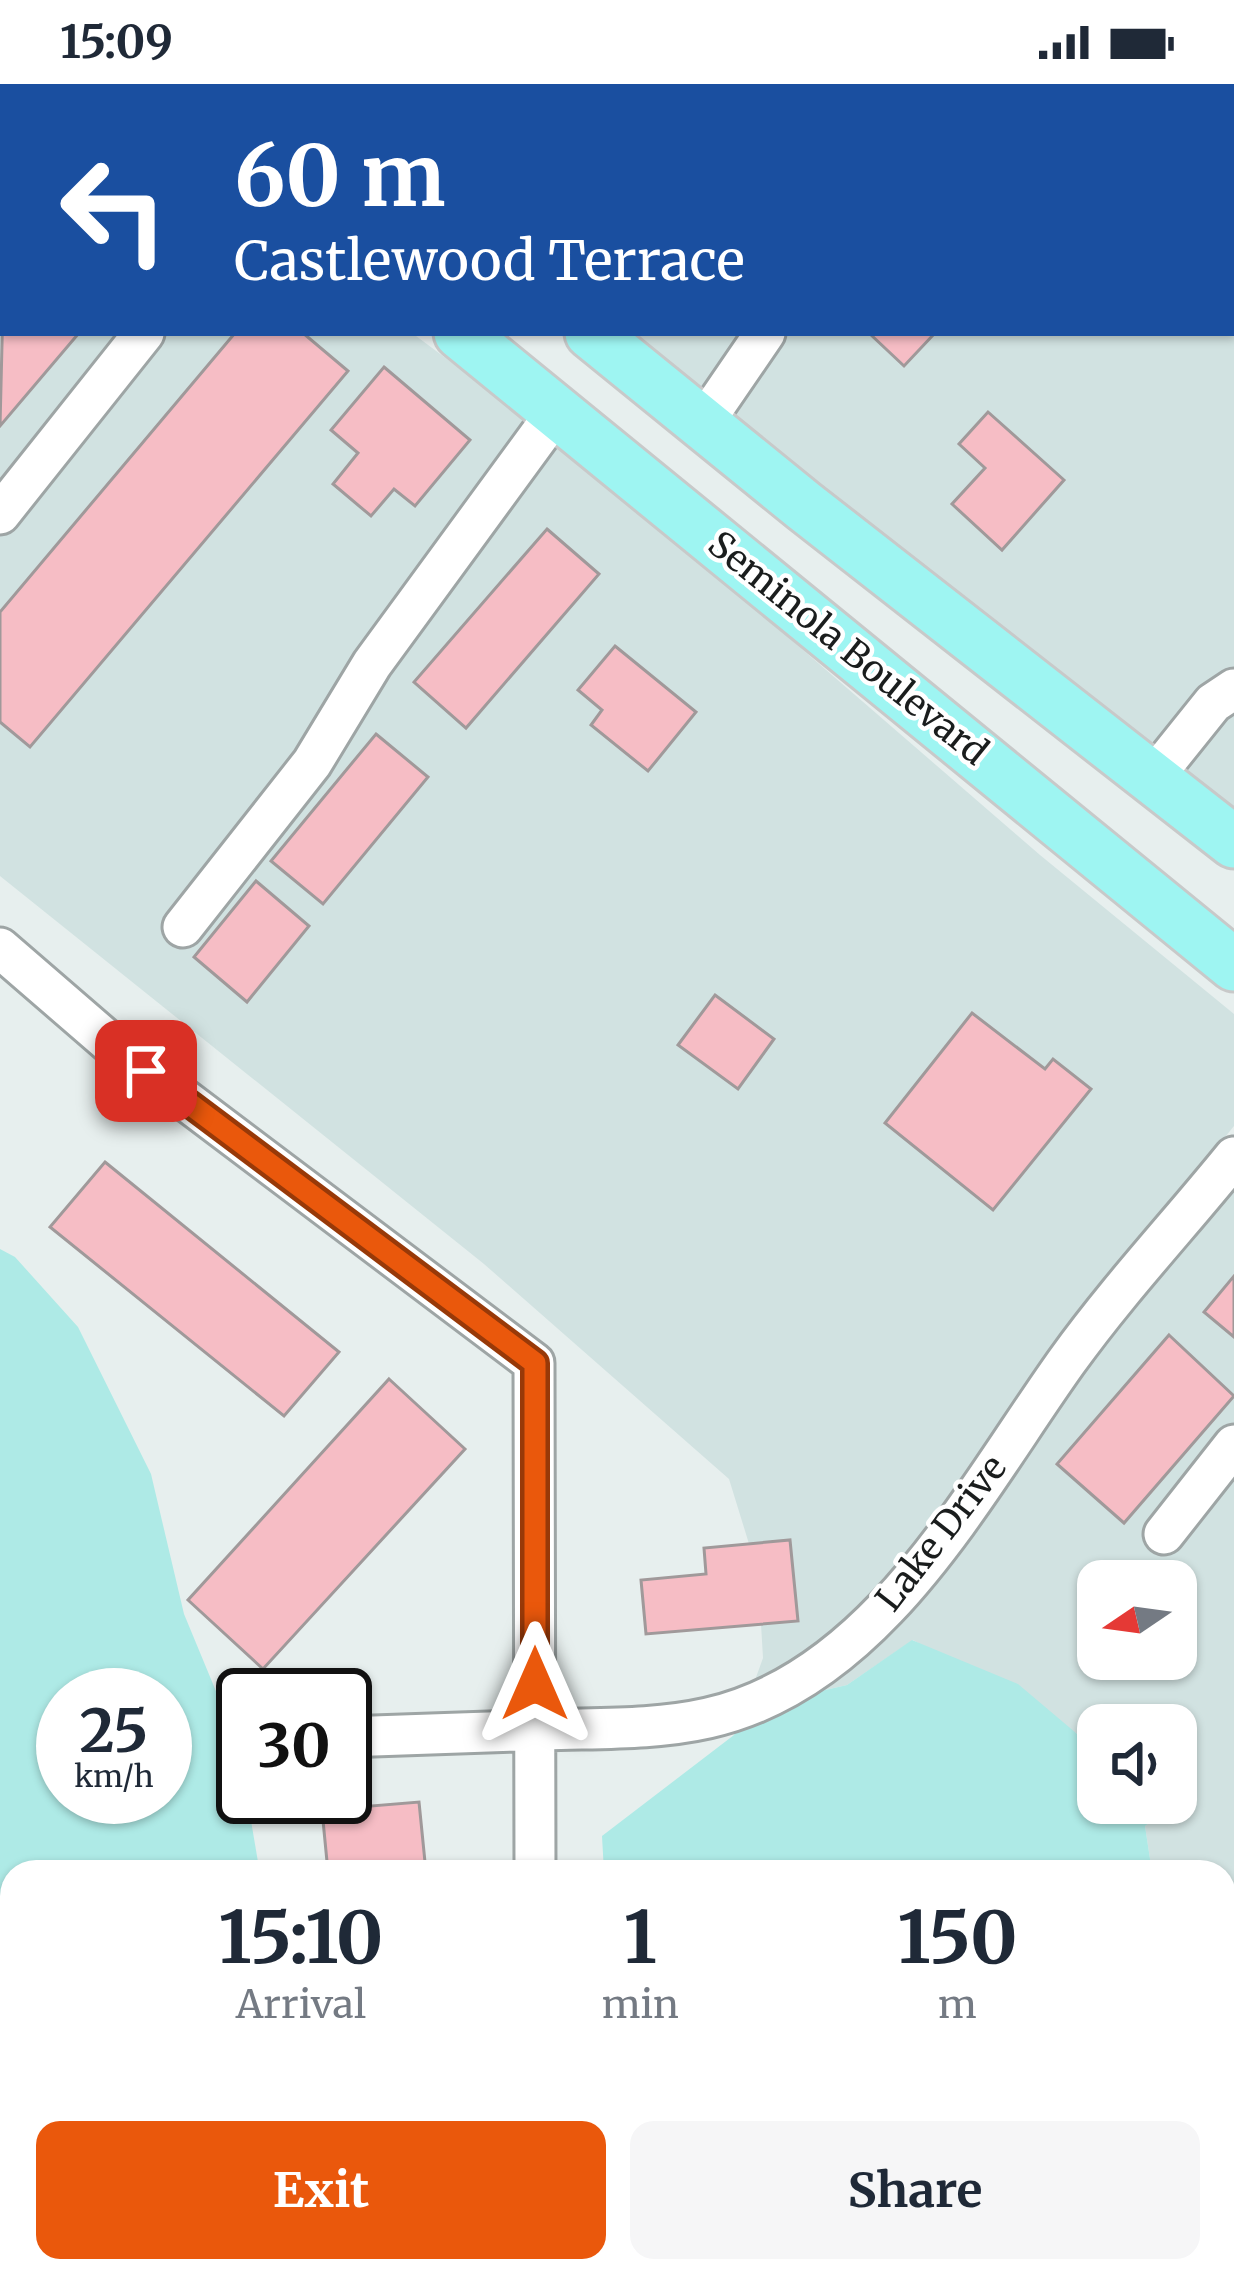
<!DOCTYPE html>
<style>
:root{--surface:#fff;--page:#f6f6f7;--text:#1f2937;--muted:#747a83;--accent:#ea580c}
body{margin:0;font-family:Merriweather,serif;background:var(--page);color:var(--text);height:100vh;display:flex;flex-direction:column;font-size:45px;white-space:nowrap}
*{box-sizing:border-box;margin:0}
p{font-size:39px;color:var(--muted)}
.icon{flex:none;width:66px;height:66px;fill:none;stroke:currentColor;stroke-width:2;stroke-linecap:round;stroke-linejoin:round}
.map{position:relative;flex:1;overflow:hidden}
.drawer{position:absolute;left:0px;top:1776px;width:1236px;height:423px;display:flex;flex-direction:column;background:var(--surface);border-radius:36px 36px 0 0;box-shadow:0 3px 9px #0004}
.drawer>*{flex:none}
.top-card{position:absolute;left:0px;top:0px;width:1236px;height:252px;box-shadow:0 3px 9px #0004;background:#1a4fa0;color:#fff;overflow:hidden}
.needle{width:78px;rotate:257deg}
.tools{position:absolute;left:1077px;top:1476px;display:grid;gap:24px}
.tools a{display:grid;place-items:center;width:120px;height:120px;border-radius:24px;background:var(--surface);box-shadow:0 3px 9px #0004;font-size:60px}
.speed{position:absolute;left:36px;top:1584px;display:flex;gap:24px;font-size:60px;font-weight:700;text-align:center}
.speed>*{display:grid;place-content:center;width:156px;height:156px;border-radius:50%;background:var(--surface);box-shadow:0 3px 9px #0004;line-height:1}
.speed small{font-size:30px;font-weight:400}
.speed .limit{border:6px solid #111;border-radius:18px;background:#fff;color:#111}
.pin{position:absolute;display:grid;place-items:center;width:102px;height:102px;color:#fff;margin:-51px;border-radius:24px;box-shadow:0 6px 18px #0006}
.me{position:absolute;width:132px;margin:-66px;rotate:0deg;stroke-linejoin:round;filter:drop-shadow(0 0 9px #0008)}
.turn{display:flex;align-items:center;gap:42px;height:252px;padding:0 36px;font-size:54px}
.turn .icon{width:156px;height:156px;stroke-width:2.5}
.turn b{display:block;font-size:84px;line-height:102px}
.eta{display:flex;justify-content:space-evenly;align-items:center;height:204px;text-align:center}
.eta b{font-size:72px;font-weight:700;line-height:84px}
.button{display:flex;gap:24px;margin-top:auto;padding:24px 36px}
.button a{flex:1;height:138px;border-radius:24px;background:var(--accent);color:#fff;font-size:48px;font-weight:700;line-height:138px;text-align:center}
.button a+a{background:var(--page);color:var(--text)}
.status{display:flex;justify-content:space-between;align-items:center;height:84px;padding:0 60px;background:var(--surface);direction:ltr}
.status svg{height:33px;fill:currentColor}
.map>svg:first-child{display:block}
.built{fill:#d1e2e1;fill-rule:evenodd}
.green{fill:#aeeae6;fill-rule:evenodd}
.building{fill:#f6bdc5;stroke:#a0999a;stroke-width:3}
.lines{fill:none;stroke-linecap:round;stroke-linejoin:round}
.minor-casing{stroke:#9ea5a5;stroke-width:45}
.major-casing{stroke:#c8c9c9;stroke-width:57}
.minor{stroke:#fff;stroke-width:39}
.major{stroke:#9ef5f2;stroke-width:51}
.route-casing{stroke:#983908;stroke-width:30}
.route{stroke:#ea580c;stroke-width:21}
.labels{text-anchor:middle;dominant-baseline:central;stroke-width:9;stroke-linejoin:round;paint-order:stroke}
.street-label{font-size:36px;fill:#1a1d1d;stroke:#fff}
</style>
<div class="status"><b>15:09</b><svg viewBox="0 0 49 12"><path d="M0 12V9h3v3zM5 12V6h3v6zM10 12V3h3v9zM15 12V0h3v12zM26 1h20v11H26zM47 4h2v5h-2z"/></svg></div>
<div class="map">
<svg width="1234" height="2197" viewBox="0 0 1234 2197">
<rect width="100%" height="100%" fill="#e7efee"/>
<path class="built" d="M0,0L94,3H3V249H412L588,380L1040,771L1234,930V1042L1053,1264L935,1437L873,1511L799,1573L754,1599L763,1574L758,1489L729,1395L484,1180L0,792Z
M394,0H1224L1226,3H394Z
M1233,19L1234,21V733L622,249H1233Z
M1234,1103V2197H1207V2187H1224V1788H1152L1145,1742L1153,1736L1138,1719H1176V1641H1098V1673L1076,1649L913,1556L847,1601L808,1610L902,1536L959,1472L1087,1283ZM1098,1497H1176V1575H1098Z"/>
<path class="green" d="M0,1165L15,1173L78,1243L151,1390L184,1530L237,1658L243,1713H247L258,1778L256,1788H12V2187H1207V2197H0ZM63,1611H165V1713H63Z
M912,1556L1018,1600L1076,1649L1098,1673V1719H1138L1153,1736L1145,1742L1152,1788H604L602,1752L734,1651L737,1644L808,1610L847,1601Z"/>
<path class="building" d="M614,0H754L611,3Z
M798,0H893L795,3Z
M3,219V249H79L0,342Z
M235,249H303L348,287L30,663L0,638V528Z
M869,249H935L904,282Z
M384,283L470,356L415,422L394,405L371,432L333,400L358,369L331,346Z
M988,328L1064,396L1002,466L952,420L985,384L959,360Z
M547,445L599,490L466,644L414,598Z
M615,562L696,628L648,687L591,641L602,626L578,606Z
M376,650L428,693L323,820L271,777Z
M256,797L309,842L247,918L194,873Z
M715,911L774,955L738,1005L678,961Z
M972,929L1045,985L1053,975L1091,1005L993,1126L885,1039Z
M105,1078L339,1268L284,1332L50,1143Z
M1234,1192V1253L1204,1228Z
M1169,1251L1234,1312L1124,1439L1057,1380Z
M389,1295L465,1365L263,1585L188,1516Z
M790,1456L798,1537L646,1550L641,1496L706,1490L704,1464Z
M419,1718L426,1788H328L322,1726Z"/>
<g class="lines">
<defs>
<path id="minor" d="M1074,3L1076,0
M702,341L765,249
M0,430L144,249
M1152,695L1213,619L1234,605
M183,843L312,679L372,580L557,327
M0,864L111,960L534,1279L535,1788
M1164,1450L1234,1361
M345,1653C412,1651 478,1648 545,1646C599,1644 655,1646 708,1634C878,1596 974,1407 1067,1277C1118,1206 1179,1141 1234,1073
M536,2187V2197"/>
<path id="major" d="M153,0L157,3
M274,0L277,3
M460,249L1234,881
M591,249L804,422L1234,758"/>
</defs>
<use href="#minor" class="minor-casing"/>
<use href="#major" class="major-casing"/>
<use href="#minor" class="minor"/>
<use href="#major" class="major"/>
</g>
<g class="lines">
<defs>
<path id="route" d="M146,987L535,1279V1600"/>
</defs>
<use href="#route" class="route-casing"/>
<use href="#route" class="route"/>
</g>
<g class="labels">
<g class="street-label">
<text transform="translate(848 564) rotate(39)">Seminola Boulevard</text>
<text transform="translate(941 1449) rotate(-52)">Lake Drive</text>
</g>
</g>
</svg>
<div class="tools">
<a><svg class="needle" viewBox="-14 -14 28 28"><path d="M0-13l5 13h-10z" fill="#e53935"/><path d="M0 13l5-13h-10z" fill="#747a83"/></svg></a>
<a><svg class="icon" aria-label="sound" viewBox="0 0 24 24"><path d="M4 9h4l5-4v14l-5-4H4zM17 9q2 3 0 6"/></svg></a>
</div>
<div class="speed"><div>25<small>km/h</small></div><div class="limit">30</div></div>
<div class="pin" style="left:146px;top:987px;background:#d93025"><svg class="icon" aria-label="arrive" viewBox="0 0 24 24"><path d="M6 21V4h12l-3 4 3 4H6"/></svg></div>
<svg class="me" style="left:535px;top:1600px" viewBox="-20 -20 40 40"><path d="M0-17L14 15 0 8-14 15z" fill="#ea580c" stroke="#fff" stroke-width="4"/></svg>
<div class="top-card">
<div class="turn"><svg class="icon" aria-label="left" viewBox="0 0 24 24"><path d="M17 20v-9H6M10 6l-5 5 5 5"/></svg><div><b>60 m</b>Castlewood Terrace</div></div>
</div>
<section class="drawer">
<div class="eta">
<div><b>15:10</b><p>Arrival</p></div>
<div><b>1</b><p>min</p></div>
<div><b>150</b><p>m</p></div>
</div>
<div class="button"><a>Exit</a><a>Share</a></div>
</section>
</div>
